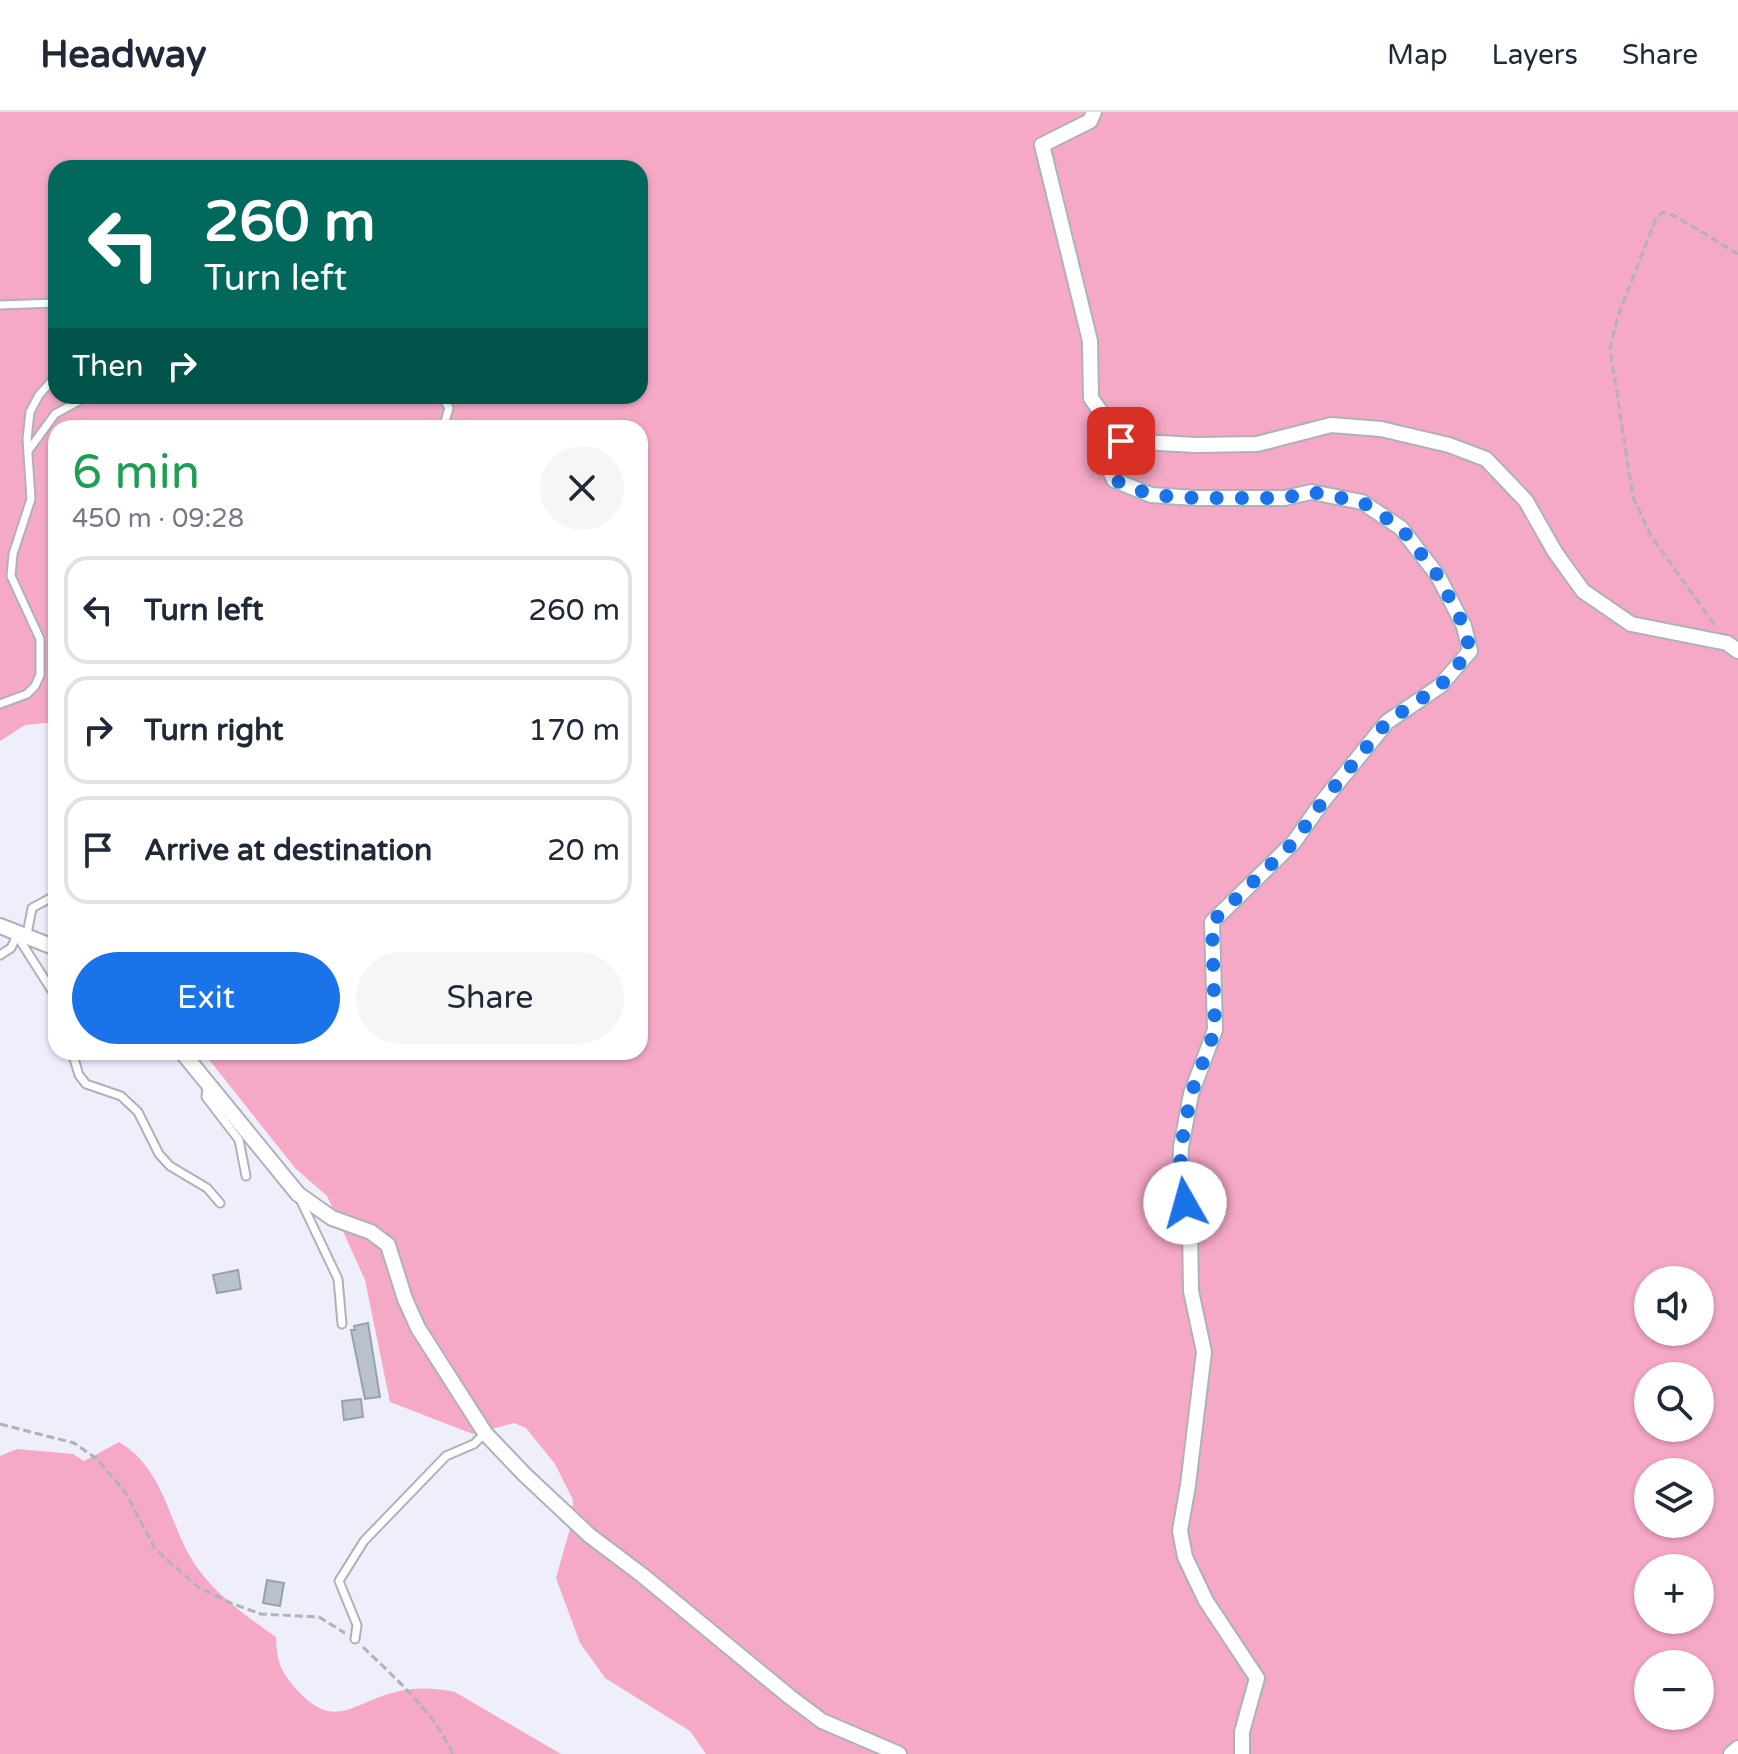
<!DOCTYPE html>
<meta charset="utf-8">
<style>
:root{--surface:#fff;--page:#f6f6f7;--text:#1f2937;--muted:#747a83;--line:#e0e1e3;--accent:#1a73e8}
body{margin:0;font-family:"Varela Round",sans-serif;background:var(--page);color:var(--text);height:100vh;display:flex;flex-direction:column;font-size:30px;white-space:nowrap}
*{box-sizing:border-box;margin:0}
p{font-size:26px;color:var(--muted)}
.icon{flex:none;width:44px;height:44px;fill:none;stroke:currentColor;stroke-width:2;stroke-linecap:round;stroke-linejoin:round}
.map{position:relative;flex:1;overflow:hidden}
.sheet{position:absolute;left:48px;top:308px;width:600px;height:640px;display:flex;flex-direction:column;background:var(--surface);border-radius:24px;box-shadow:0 2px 6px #0004}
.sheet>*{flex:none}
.banner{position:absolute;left:48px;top:48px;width:600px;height:244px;border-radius:24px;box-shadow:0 2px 6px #0004;background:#00695c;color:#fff;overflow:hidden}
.fabs{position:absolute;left:1634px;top:1154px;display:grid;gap:16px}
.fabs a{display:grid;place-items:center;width:80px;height:80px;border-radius:50%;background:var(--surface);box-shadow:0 2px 6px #0004;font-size:40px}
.pin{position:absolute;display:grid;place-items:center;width:68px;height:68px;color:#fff;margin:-34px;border-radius:16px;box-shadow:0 4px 12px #0006}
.me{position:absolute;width:88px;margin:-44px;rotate:353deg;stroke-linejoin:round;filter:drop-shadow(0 0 6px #0008)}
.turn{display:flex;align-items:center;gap:28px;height:168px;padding:0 24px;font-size:36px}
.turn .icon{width:104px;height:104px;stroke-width:2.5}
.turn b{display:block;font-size:56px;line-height:68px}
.then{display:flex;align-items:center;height:76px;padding:0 24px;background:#0003;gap:16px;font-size:30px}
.round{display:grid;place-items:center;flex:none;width:84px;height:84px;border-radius:42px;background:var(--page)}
.summary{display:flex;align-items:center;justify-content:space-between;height:136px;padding:0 24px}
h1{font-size:48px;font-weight:600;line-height:60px;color:#1e9e55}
.primary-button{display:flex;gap:16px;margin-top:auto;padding:16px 24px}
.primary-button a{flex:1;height:92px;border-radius:48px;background:var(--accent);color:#fff;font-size:32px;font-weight:600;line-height:92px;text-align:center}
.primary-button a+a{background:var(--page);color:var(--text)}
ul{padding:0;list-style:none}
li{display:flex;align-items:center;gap:24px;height:108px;margin:0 16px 12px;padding:0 8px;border:4px solid var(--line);border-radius:24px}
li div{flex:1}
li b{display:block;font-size:30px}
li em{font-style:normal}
header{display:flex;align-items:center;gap:48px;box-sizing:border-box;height:112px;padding:0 40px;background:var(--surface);border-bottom:2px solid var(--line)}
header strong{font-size:38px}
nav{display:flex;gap:44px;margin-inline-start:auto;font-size:28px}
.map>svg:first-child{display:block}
.green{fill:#f5a9c7;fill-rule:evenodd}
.building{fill:#b8c1cc;stroke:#99a2ac;stroke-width:2}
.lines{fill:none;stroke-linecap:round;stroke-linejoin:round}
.service-casing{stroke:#b0b0bd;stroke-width:11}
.minor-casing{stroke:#b0b0bd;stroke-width:18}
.path{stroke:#b1b1bb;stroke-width:3;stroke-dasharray:8 4;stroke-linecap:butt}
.service{stroke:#fff;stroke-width:7}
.minor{stroke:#fff;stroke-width:14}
.route{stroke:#1a73e8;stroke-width:14;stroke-dasharray:0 25.2}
</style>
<header>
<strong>Headway</strong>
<nav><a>Map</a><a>Layers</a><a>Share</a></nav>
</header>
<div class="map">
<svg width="1738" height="1642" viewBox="0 0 1738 1642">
<rect width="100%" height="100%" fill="#efeffc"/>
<path class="green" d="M0,0H1738V1642H706L690,1619L605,1566L580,1531L556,1466L571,1413L573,1388L555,1352L526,1316L514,1311L473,1322L390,1290L365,1168L327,1084L295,1056L203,940H640V316H56V610L25,613L0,629ZM56,56H640V284H56ZM1648,1168H1700V1220H1648ZM1648,1264H1700V1316H1648ZM1648,1360H1700V1412H1648ZM1648,1456H1700V1508H1648ZM1648,1552H1700V1604H1648Z
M119,1330C160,1354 167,1400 187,1439C207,1477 242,1501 276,1525C277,1552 281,1560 299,1580C333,1616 350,1594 388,1582C410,1575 433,1575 455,1580L561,1642H0V1344L17,1337L73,1342L84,1349Z"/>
<path class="building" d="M238,1158L241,1177L217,1181L213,1163Z
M368,1211L380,1285L365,1287L351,1218H355L354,1214Z
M361,1287L363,1305L344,1308L342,1289Z
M267,1468L284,1471L280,1494L263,1491Z"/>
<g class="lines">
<defs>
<path id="service" d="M0,193L56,191
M442,284L449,296L443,316
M28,339L55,302L88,284
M0,592L27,582L35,574L40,563V527L11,464L13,442L31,387L27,327L30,300L39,283L56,264
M19,822L21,830L56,885
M27,822L32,796L56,783
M0,843L11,836L18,821
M72,940L79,963L86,972L121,984L138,1000L159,1042L170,1054L207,1076L220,1091
M207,975L206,985L239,1028L246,1064
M300,1087L338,1167L342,1212
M355,1527L357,1513L339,1469L364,1429L446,1344L474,1332L485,1321"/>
<path id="minor" d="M1094,0L1090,9L1042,33L1090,229L1091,286L1121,329
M1121,329L1106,350L1114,368L1151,383L1195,386H1285L1311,380L1362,390L1401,416L1438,464L1464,514L1470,539L1440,574L1387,610L1323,689L1294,730L1212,810L1215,918L1191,982L1181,1035L1180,1064L1190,1117L1191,1179L1204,1240L1188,1373L1180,1419L1185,1445L1206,1489L1257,1566L1242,1620V1642
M1121,329L1196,333L1257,332L1331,313L1381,317L1449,333L1486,347L1526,389L1555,440L1583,479L1631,512L1727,531L1738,539
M0,814L56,836
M182,940L298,1082L332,1106L371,1120L388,1133L405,1187L418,1216L485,1321L524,1362L589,1423L642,1463L790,1585L822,1609L899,1642
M1731,1642L1738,1636"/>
</defs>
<use href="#service" class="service-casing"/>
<use href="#minor" class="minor-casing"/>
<path class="path" d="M1714,512L1651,424L1633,385L1610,237L1617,207L1656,106L1663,100L1677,105L1738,142
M0,1312L74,1331L97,1347L126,1381L155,1437L198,1475L233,1492L261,1502L319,1505L345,1521
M363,1535C397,1568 433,1599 453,1642"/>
<use href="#service" class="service"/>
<use href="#minor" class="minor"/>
</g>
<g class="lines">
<path class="route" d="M1121,329L1106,350L1114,368L1151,383L1195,386H1285L1311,380L1362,390L1401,416L1438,464L1464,514L1470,539L1440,574L1387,610L1323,689L1294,730L1212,810L1215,918L1191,982L1181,1035L1180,1064L1185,1091"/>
</g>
</svg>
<div class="fabs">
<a><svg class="icon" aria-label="sound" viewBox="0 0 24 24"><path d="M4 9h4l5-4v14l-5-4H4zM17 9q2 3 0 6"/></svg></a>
<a><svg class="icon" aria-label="search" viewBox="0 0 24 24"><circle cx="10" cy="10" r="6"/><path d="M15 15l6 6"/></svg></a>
<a><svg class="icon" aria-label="layers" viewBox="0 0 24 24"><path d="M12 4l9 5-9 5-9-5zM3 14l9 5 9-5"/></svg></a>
<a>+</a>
<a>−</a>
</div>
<div class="pin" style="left:1121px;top:329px;background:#d93025"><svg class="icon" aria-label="arrive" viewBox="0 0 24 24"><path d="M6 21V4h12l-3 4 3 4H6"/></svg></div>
<svg class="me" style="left:1185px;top:1091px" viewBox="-20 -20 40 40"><circle r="19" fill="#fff"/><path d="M0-13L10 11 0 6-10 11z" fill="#1a73e8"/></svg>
<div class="banner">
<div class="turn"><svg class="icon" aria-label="left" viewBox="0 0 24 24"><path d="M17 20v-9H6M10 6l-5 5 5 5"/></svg><div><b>260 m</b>Turn left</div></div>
<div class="then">Then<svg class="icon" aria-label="right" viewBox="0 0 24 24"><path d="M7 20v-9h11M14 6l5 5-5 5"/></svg></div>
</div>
<section class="sheet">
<div class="summary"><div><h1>6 min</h1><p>450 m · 09:28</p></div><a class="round"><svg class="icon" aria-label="close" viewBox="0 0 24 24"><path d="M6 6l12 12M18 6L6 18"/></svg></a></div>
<ul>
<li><svg class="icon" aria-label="left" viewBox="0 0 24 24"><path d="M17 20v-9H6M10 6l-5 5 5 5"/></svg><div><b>Turn left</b></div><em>260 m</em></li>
<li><svg class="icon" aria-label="right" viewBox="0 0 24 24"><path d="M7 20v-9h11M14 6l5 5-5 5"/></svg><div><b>Turn right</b></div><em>170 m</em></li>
<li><svg class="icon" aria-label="arrive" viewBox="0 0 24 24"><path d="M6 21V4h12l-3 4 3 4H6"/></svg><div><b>Arrive at destination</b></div><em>20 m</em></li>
</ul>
<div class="primary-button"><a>Exit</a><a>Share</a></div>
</section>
</div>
